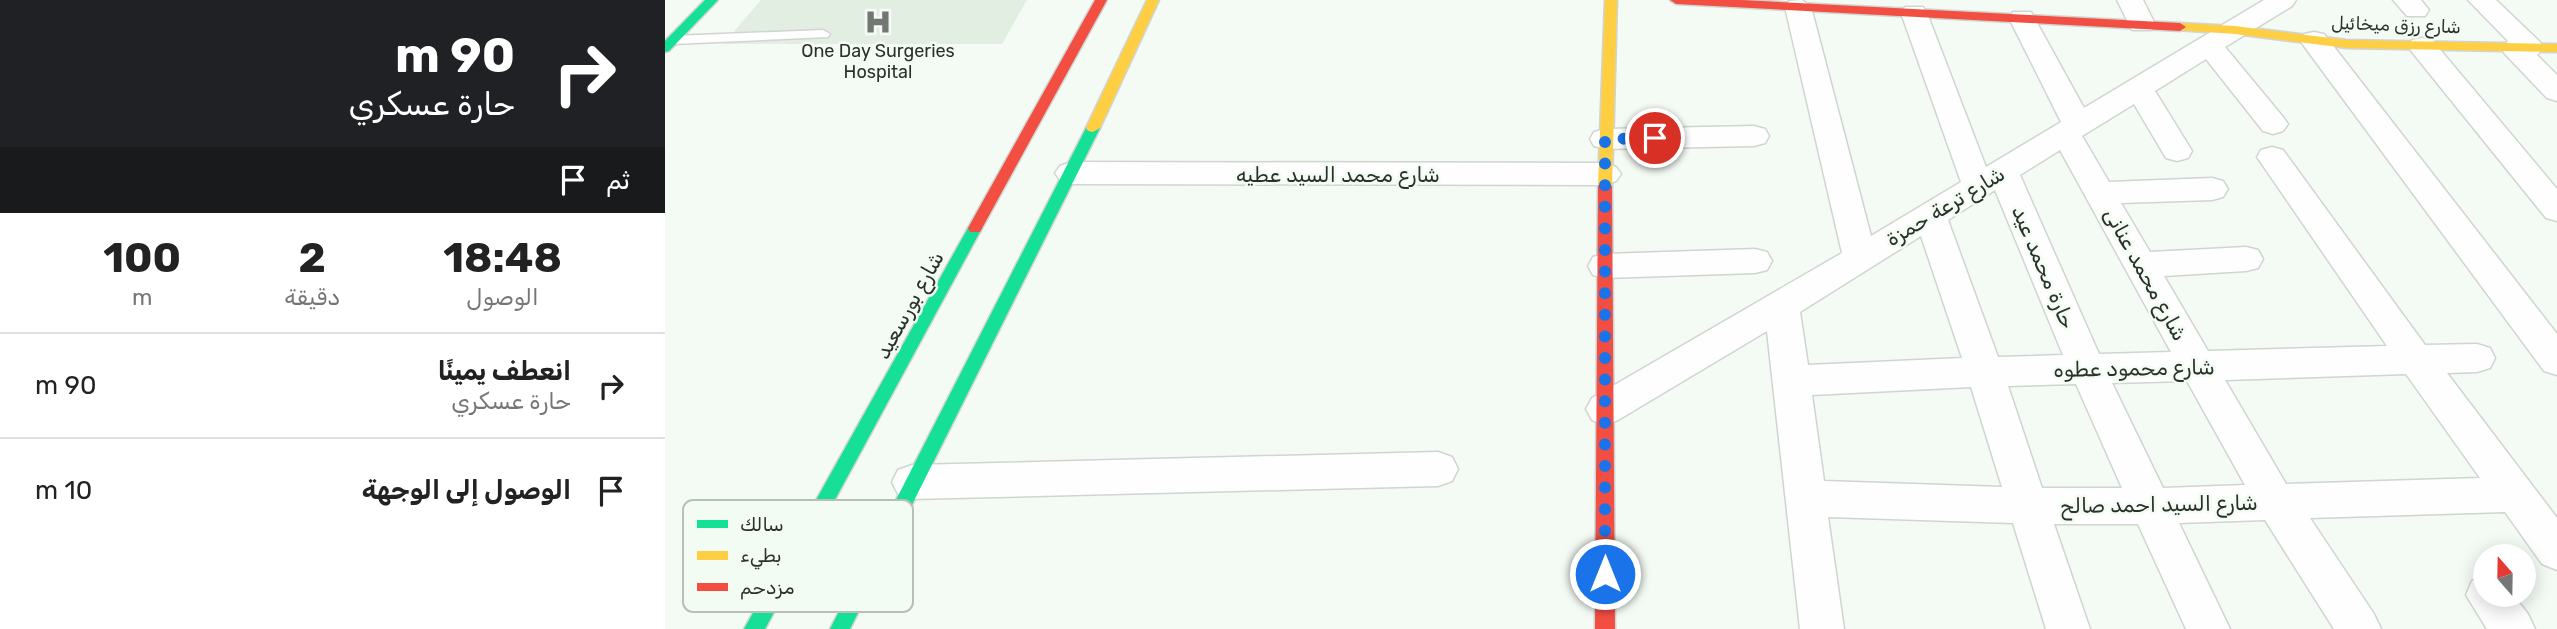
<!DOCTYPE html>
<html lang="ar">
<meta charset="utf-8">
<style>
:root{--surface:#fff;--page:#f2f2f2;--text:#222;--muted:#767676;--line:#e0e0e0}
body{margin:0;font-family:Rubik,"Noto Naskh Arabic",sans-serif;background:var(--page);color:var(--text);direction:rtl;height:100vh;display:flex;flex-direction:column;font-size:26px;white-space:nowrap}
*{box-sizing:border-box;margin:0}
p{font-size:23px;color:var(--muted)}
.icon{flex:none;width:38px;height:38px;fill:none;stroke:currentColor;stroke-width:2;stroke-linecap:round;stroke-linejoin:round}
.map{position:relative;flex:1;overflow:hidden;direction:ltr}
.sheet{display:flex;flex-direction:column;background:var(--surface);width:665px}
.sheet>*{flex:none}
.guide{background:#202124;color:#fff;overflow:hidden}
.needle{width:46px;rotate:340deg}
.controls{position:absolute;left:1808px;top:544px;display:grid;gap:14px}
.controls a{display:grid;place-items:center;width:63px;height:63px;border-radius:50%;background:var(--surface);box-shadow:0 4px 18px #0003;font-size:35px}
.pin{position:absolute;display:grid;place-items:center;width:60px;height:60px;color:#fff;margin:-30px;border:4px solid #fff;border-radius:50%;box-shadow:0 2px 7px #0007}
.me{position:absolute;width:77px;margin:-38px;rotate:0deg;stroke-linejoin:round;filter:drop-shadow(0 0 5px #0008)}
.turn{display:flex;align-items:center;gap:24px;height:147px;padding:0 35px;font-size:32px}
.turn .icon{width:91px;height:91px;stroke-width:2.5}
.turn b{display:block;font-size:49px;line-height:60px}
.then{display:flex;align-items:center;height:66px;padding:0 35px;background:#0003;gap:14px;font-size:26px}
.eta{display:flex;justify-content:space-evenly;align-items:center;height:119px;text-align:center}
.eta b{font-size:42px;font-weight:700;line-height:49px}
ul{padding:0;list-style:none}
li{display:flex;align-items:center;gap:21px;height:105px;padding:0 35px;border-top:2px solid var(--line)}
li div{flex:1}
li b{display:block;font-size:26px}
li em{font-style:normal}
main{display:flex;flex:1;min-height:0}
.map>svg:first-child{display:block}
.built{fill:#e3eee3}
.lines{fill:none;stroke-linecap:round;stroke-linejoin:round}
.lane-casing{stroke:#d0d5d1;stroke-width:3}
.street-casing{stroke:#d0d5d1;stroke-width:3}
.fast-casing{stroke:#d0d5d1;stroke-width:3}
.slow-casing{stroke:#d0d5d1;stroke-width:3}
.jam-casing{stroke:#d0d5d1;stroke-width:3}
.lane{fill:#fdfefd;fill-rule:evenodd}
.street{fill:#fdfefd;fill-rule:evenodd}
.fast{fill:#16e098;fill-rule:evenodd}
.slow{fill:#ffcf43;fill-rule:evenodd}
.jam{fill:#f24e42;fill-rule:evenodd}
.route{stroke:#1a73e8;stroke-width:12;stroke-dasharray:0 21.6}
.labels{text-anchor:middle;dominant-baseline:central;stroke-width:5;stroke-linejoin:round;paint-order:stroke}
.far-street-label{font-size:18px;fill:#2c302d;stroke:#f2fcf2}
.far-poi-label{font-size:18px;fill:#2c302d;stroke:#f2fcf2}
.street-label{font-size:21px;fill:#2c302d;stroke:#f2fcf2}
.key{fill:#f2fcf2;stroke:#b7bfb7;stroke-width:2}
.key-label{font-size:19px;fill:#2c302d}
</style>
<main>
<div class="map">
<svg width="1892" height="629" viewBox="0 0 1892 629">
<rect width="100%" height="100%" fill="#f4faf4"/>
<path class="built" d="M96,0H362L337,44H58Z"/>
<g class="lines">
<defs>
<path id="lane" d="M158,30L165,34L163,37L8,44L1,40L8,36Z"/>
<path id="street" d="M1137,0L1146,7L1206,236L1296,182L1236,13L1240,7H1258L1262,13L1321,167L1396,122L1344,18L1348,12H1366L1419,108L1599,0H1631L1627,6L1560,47L1618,117L1623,124L1618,131L1608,134L1598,131L1541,59L1490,91L1527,151L1523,158L1512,161L1501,158L1469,104L1417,136L1444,182L1547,178L1558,181L1563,189L1558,197L1547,200L1456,203L1485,252L1581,247L1593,250L1598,259L1593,268L1581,271L1499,276L1543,351L1722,346L1592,157L1596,150L1607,147L1618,150L1760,345L1812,344L1825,348L1830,358L1825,368L1812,372L1782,373L1892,518V570L1877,564L1840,512L1645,518L1709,614L1716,629H1669L1600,520L1514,523L1565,629H1521L1473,524H1389L1425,629H1381L1348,523L1163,517L1179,629H1135L1102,331L953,420L940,425L927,420L921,409L927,398L1177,253L1120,7L1124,1ZM1395,150L1506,352L1434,354L1355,175ZM1330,190L1398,355L1333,357L1283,220ZM1256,236L1297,358L1143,365L1135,312ZM1741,374L1815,478L1621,484L1560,380ZM1522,381L1580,485L1498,488L1447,383ZM1411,384L1457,488H1377L1343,386ZM1306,387L1337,487L1159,481L1147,395Z
M1452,0H1478L1490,24L1487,30H1467Z
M1728,0H1756L1764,10L1760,16H1742Z
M1803,0H1831L1875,42L1879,48L1872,55L1892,75V101L1882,98L1840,54L1836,48L1843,41Z
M1649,32L1659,34L1892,334V375L1879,371L1639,46L1635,40L1639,34Z
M1757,38L1767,40L1892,189V221L1881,218L1747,52L1743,46L1747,40Z
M1089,126L1100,129L1104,136L1100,143L1089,146L940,149L929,146L925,139L929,132L940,129Z
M406,162L940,163L951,167L956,174L951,181L940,185L406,184L395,180L390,173L395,166Z
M1090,249L1102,252L1107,261L1102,270L1090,273L940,278L928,275L923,266L928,257L940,254Z
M773,452L787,457L793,469L787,481L773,486L247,499L233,494L227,482L233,470L247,465Z
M1820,576V595H1848L1863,614L1870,629H1822L1801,595L1807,581Z"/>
<path id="fast" d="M40,0H53L4,51L0,52V41Z
M428,124L435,128L185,629H165L421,128Z
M310,223L317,228L100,629H79L303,228Z"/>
<path id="slow" d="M482,0H494L435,128L428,132L423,131L421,128Z
M940,0H952L947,186L940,191L933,186Z
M1515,23L1570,26L1682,40L1892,44V52L1682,48L1570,34L1511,30L1509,27Z"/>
<path id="jam" d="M430,0H442L315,232H305L303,228Z
M1005,0H1077L1515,23L1521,27L1515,31L1011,4Z
M940,181L947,186L950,629H930L933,186Z"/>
</defs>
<use href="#lane" class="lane-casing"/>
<use href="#street" class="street-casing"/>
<use href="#fast" class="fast-casing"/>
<use href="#slow" class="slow-casing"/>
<use href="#jam" class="jam-casing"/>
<use href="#lane" class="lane"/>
<use href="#street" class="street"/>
<use href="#fast" class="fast"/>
<use href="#slow" class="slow"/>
<use href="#jam" class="jam"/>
</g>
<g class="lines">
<path class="route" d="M940,574V139L990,138"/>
</g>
<defs>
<symbol id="hospital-bare" viewBox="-9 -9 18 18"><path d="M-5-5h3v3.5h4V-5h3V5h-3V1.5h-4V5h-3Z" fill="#727773" stroke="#f2fcf2" stroke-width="2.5" paint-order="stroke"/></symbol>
</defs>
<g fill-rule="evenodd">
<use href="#hospital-bare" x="194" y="3" width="38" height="38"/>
</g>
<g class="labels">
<g class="far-street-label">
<text transform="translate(1731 25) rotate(2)">شارع رزق ميخائيل</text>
</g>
<g class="far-poi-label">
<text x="213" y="51">One Day Surgeries<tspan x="213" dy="21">Hospital</tspan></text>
</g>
<g class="street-label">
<text x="673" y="174">شارع محمد السيد عطيه</text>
<text transform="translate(1280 206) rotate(-31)">شارع ترعة حمزة</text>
<text transform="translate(1379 267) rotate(67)">حارة محمد عيد</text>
<text transform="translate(1481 274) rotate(61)">شارع محمد عنانى</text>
<text transform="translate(244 305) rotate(-61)">شارع بورسعيد</text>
<text transform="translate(1469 368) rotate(-1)">شارع محمود عطوه</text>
<text transform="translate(1494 504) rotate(-1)">شارع السيد احمد صالح</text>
</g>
</g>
<rect x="18" y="500" width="230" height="112" rx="10" class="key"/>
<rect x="32" y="520" width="31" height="8" fill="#16e098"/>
<rect x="32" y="551" width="31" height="9" fill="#ffcf43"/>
<rect x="32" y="583" width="31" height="8" fill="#f24e42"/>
<g class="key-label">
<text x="75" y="531">سالك</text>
<text x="75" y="562">بطيء</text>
<text x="75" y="594">مزدحم</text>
</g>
</svg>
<div class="controls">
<a><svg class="needle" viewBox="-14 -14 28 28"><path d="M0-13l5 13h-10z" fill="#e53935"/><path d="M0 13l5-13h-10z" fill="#767676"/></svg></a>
</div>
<div class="pin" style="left:990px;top:138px;background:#d93025"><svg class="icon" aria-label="arrive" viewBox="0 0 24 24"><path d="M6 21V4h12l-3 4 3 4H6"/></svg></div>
<svg class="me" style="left:940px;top:574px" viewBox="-20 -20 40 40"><circle r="17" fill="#1a73e8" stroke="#fff" stroke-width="3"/><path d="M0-11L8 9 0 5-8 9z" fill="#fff"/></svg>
</div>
<section class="sheet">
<div class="guide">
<div class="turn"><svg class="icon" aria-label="right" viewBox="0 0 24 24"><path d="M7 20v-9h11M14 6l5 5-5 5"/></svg><div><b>90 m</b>حارة عسكري</div></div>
<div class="then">ثم<svg class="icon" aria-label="arrive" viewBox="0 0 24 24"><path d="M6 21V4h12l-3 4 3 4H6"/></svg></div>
</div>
<div class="eta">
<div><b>18:48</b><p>الوصول</p></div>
<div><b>2</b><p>دقيقة</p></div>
<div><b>100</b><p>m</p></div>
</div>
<ul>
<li><svg class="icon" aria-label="right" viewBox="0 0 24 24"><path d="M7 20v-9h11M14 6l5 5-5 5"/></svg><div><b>انعطف يمينًا</b><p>حارة عسكري</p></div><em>90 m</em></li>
<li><svg class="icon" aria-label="arrive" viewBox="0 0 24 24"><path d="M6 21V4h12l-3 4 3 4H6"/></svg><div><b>الوصول إلى الوجهة</b></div><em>10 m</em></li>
</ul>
</section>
</main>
